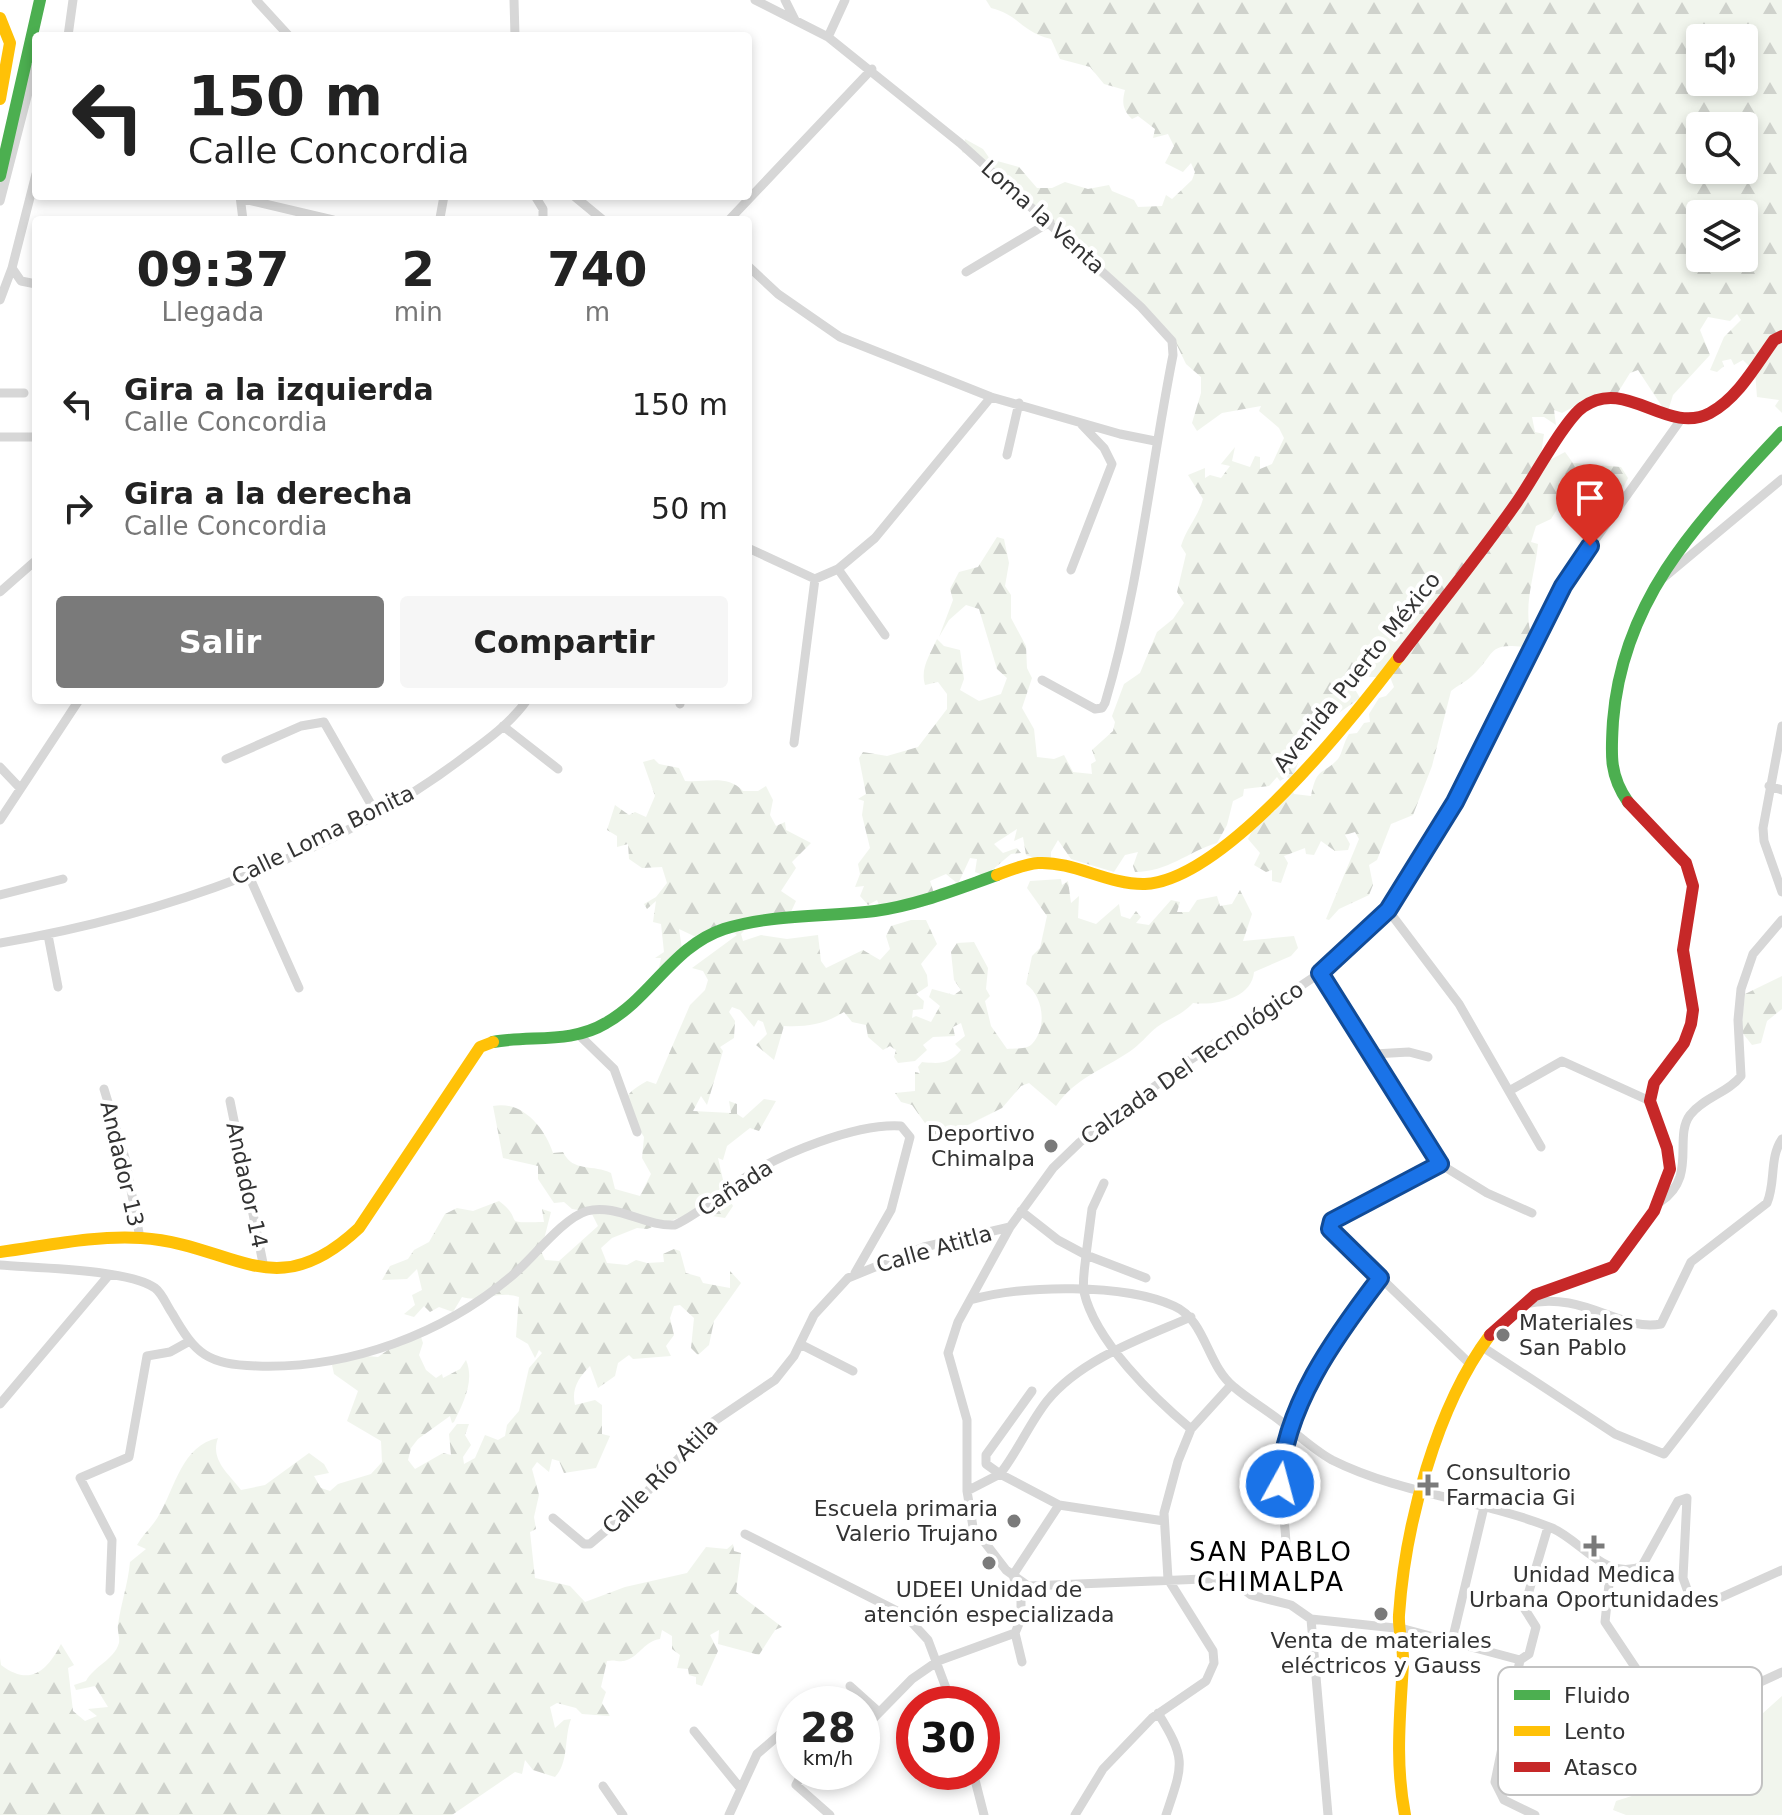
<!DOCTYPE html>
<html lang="es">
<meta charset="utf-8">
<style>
:root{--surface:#fff;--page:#f6f6f6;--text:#222;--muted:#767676;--accent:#7a7a7a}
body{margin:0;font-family:"DejaVu Sans",sans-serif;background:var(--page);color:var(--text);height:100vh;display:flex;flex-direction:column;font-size:30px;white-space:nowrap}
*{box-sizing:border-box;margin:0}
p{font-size:26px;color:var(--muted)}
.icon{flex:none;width:44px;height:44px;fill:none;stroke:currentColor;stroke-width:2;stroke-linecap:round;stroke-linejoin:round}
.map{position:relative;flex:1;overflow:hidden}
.side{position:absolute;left:32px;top:216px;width:720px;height:488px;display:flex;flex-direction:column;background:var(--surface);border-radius:8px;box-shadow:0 4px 12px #0003}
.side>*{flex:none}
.top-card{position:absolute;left:32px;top:32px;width:720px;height:168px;border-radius:8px;box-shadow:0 4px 12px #0003;background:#fff;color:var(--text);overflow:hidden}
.tools{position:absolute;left:1686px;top:24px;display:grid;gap:16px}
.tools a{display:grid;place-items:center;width:72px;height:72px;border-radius:8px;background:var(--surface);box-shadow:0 4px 12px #0003;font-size:40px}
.speed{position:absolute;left:776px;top:1686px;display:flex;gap:16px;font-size:40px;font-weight:700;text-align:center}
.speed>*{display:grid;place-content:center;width:104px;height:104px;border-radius:50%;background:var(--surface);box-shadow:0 4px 12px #0003;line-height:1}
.speed small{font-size:20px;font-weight:400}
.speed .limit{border:12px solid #d22;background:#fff;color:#111}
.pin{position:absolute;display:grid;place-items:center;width:68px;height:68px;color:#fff;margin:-82px -34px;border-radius:50% 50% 50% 0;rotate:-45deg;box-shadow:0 0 8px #0007}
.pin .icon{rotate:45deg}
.me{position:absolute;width:88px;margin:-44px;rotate:7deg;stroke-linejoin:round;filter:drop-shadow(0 0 6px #0008)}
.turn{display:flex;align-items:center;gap:28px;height:168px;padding:0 24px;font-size:36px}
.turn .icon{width:104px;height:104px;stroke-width:2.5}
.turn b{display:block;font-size:56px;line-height:68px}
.eta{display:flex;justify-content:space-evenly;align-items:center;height:136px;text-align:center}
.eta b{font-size:48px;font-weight:700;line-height:56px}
.primary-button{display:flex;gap:16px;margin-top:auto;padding:16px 24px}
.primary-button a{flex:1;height:92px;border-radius:8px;background:var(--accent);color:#fff;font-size:32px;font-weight:700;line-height:92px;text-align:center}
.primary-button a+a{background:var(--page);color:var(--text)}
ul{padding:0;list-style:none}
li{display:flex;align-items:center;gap:24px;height:104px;padding:0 24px}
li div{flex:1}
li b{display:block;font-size:30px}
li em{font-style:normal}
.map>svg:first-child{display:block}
.forest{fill:url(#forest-firs);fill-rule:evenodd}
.green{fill:#f1f5ed}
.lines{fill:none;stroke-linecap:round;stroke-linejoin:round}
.street{stroke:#d7d7d7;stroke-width:9}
.fast{stroke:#4caf50;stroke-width:12}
.slow{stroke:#ffc107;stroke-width:12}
.jam{stroke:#c62828;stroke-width:12}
.route-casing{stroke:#114b97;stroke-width:20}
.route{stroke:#1a73e8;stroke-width:14}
.poi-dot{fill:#7a7a7a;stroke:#fff;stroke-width:3}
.labels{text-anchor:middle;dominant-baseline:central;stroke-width:8;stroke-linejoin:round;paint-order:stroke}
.street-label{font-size:22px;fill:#333;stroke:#fff}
.poi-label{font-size:22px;fill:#333;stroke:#fff}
.quarter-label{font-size:26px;letter-spacing:2px;fill:#000;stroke:#fff}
.key{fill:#fff;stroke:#c2c2c2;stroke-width:2}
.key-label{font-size:22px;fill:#333}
</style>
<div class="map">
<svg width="1782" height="1815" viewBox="0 0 1782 1815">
<defs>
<pattern id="forest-firs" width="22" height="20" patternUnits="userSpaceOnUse" patternTransform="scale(2)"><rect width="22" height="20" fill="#f1f5ed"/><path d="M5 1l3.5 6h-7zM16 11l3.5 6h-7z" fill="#cfd2cc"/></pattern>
</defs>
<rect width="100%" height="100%" fill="#fff"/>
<path class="forest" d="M986,0H1782V413L1775,406L1779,400L1757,397L1755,372L1743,360L1734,365L1731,359L1722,361L1724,366L1717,372L1710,370L1724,337L1741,320L1737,314L1730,321L1708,317L1700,330L1710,355L1673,395L1667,414L1638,370L1630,373L1617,394L1579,404L1562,413L1554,410L1556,425L1544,417H1532L1535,432L1544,434L1540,461L1546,462L1565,452L1573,463L1621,467L1628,478L1622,490L1608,487L1564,498L1551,519L1536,526L1531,542L1538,544C1535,576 1522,606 1532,638L1523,647C1487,642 1495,655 1472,676C1466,682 1458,685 1451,691L1432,766L1413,815L1391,824L1377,860L1369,865L1373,885L1369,895L1339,909L1329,920L1326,919L1359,839L1355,832L1345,835L1350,844L1348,850L1335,851L1321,841L1314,855L1306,854L1305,848L1284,856L1288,863L1281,883L1272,881V870L1266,872L1254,865L1260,853L1248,839L1261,813L1275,811L1289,783L1294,794L1311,796C1317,766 1322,776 1338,759C1342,754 1344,741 1349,734L1357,733L1364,723L1370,722L1369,714L1379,698L1386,696L1394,687L1390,677H1364L1353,686L1360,698L1326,722L1316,719L1308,733L1309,738L1319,727L1313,743L1303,750L1292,779L1286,777L1280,781L1277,777L1269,786L1244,789L1243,796L1233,801L1227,825L1217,843C1187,852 1168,872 1135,872L1133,866L1138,852L1125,855L1114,872L1071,859L1058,840L1051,852V864L1026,855L1023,837L1014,841L1017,829L994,844L1003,853L1017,848L1021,853L1011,854L985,876L975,872L977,859L970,858L958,884L946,874L930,881L934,893L923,907L909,909L879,905L877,900L868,905L860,896L864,886L855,887L860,874L858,864L870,848L862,815L864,801L858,799L866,794L859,758L863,752L887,756L918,747L947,709V694L938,682L925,685C920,668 930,655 937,639L944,646L960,650L964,679L960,690L979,701L1001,694L1007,678L997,669L979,609L966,605L949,620L939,637L953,600L950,589L959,572L978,567L997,537L1004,539L1009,563L1005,586L1011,595V618L1026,646L1027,668L1032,678L1022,708L1034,729L1037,757L1054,759L1064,755L1073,772L1092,774L1091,764L1096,761L1092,750L1113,731L1115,722L1112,716L1124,684L1140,673L1157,632L1173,619L1184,603L1177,592L1186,554L1181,546C1186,529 1198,517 1203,499L1188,475L1205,468V478L1210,475L1221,478L1230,466L1221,464L1235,447L1232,461L1250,467L1255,456L1260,457V469L1272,464L1284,438L1279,428L1259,411L1261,406L1222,413L1197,431L1192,423L1201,393V377L1186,364L1173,337L1124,292L1082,266L1073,250L988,163L962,152L965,139L983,149L990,159L1019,167L1037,188H1052L1065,182L1088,189L1109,185L1112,191L1134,200L1138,207L1162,206L1166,195L1172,199L1192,180L1195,172L1191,163L1183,172L1165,163L1174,146L1168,134L1153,138L1155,129L1138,116L1132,119C1122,109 1122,102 1125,90L1104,84L1090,67L1060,59L1051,39C1021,32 1020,15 991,8ZM1700,38H1744V82H1700ZM1700,126H1744V170H1700ZM1700,214H1744V258H1700Z
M654,759L659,764L679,768L685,781C706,783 727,774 743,791H758L766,786L773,800L770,815L776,826L785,822L786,830L811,843L792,862L796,868L781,891L796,901L790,914L759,915L741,934L743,941L761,935L787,939L818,935L821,961L826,968L863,950L880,960L890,949L886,936L891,926L911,920H926L937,944L921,964L927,975L928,986L916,994L924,1001L923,1009L913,1010L912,1018L916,1016L931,1022L940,1006L929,997L932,989L954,995L961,990L954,980L951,952L957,943L974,942L988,968L986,989L990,996L985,1001L991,1026L1007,1049C1014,1048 1027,1050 1032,1044C1048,1027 1043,996 1026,984L1032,956L1040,948L1047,916L1027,888L1030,881L1061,879L1062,885L1068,881L1071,903L1079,896L1078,918L1096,924L1119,904L1121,916L1130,919L1136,911L1141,917L1136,923L1149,925L1171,900L1180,902L1177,912H1189L1197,900L1217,896L1220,906L1232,904L1240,890L1252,914L1243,941L1294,936L1298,948L1291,956L1254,972C1252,998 1216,1006 1193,1003C1182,1015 1170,1018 1157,1027C1147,1035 1140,1045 1129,1052C1104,1069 1074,1079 1056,1106L1029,1083L1021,1086L1002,1108L942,1138L935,1137L912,1105L901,1102L895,1093L915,1091V1072L920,1073L918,1067L922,1062C941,1064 949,1064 961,1050L955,1044L965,1036L961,1023L953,1027L955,1036L933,1037L923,1045L927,1050L915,1061L898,1063L894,1057L896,1050L890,1046L883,1050L868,1037L866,1025L852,1022L844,1012C823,1025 806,1027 784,1026L774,1060L756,1045L767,1034L763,1022L758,1020L754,1027L740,1010L732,1007L729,1012L735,1021L734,1038L720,1047L723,1051L707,1105L701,1096L693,1111L731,1113L729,1101L737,1104V1114L743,1118L764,1099L776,1101L759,1131L750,1128L727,1146L723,1160L718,1158L726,1193L733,1206L725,1218L693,1213L647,1229L637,1228L612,1238L601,1248L607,1263L627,1265L636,1260L647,1263L664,1262L663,1254L674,1249L680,1251L686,1273L700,1277L703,1283L730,1288V1271L741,1283L714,1321L709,1345L698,1355L691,1348L694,1318L680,1305L674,1306L670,1318L674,1335L666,1346L671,1356L633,1359L629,1355L618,1363L615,1376L598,1388L590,1366C579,1377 571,1389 575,1405L595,1400L602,1405V1434L610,1436L596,1468L564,1473L559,1461L552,1459L549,1472L537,1462L532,1469L539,1495L534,1517L536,1529L530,1532L535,1578L570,1586L585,1602L625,1587L687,1573L706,1547L727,1549L733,1544L734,1551L741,1553L736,1592L782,1627L775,1630L759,1655L718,1644L719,1630L710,1635L718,1651L702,1686L696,1684V1677L689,1675L688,1669L677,1668L680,1655L672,1649V1636L662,1630L660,1639C645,1641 640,1655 627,1660C620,1663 615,1659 607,1661L601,1687L606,1692L602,1703L610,1716L582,1714L576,1708L557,1703L550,1707L555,1728L564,1720L571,1719C564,1737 569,1763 555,1777L533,1770L525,1760L522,1774L515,1772L452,1815H0V1658L1,1665C30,1687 47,1671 61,1644L74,1665L68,1668L73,1711L85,1721L97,1716L88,1709L108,1707L95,1686L76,1690L74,1685L86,1681C94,1666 114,1660 119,1643C120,1638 117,1630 118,1625C121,1603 128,1584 130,1562L146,1549L137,1545C144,1533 153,1526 159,1515C175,1488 182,1445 218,1438C210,1460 228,1473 241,1490L265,1485L309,1453L324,1464L329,1473L314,1476L321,1488L330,1491L338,1484L371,1474L382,1462L381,1441L347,1421L358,1391L334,1374L332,1365L344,1354L378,1357L395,1345L421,1337L423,1343L419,1355L426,1370L436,1378L442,1374L443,1378L460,1369L466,1360C475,1381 463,1403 454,1422L452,1423L450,1416L418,1439L411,1448L408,1460L415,1469L443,1453L451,1455L449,1434L457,1424H469L465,1435L471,1445L463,1457L464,1464L475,1458L485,1435L498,1440L505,1436L507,1425L519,1411L529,1368L542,1353L539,1350L535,1358L528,1344L516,1337L519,1297C499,1290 482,1303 462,1297L453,1312L439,1307L430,1312L424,1306L414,1317L404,1314L415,1305L412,1295L422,1290L417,1269L407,1279L382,1280L390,1266L408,1259L414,1250L429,1242L445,1214L457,1208L473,1211L499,1201C527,1222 497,1223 544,1222L542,1209L551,1212L541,1251L545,1260L559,1261L598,1226L591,1212L572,1209L564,1202L554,1203L538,1179V1166L503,1158L493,1106C522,1100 545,1128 553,1153L563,1152C573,1173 594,1164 611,1173L615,1189L640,1196L651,1174L642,1158L644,1137C628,1110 610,1101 647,1081L656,1084L690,1005L705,990L708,980L703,971L692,968L737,935L723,925L696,937L679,929L682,949L659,968L661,958H655L664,952L661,924L653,922L656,901L647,909L644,904L656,897L667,883L662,867L642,868L629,859L628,844L617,847V836L607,830L615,805L629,815L635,812L646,817L655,796L643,762Z
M1782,976V1009L1767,1021L1761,1043L1752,1045L1741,1031L1745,994Z"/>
<path class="green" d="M1782,1696V1815H1626L1613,1810L1616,1801L1692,1777Z"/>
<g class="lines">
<path class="street" d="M256,0L289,36
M514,0L515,36
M755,0L828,37L960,143L1141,307L1172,341L1173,355C1150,471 1139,589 1105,703L1102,708L1095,709L1042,680
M785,0L795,20
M68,36L73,0
M828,37L845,0
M240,196L243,220
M535,196L543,209V220
M574,196L603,220
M240,198L333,220
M0,201L30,85V68
M440,218L444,196
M729,220L872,69
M748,266L778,294L840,337L991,397L1120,434L1155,441
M12,268L21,281L36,284
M966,272L1050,222
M0,300L12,268L36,174
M0,393H24
M0,437H36
M1007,455L1019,403
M748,548L815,579L838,569L875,538L991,397
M838,569L885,635
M1071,570L1112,464L1104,448L1082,425
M1662,579L1782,479
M0,592L34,562
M679,700L680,704
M503,726L558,769
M1782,726L1763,828L1764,841L1782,892
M794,743L815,579
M226,759L301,726L324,722L376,813
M0,767L19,787
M1769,786L1782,790
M0,820L79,700
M249,876L299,988
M0,895L63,879
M1388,910L1459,1004L1541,1147
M48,935L58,987
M0,943C159,916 334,856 464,757C486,741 511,723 527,700
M1320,973L1440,1164L1487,1193L1532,1213
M578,1034L614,1069L637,1132
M1374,1054L1409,1052L1428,1057
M104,1089L125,1158L140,1238
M1509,1091L1562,1061L1650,1101
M230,1101L264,1268
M1440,1164L1334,1219L1330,1229L1469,1363
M1104,1183L1092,1209L1086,1255L1146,1278
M1660,1202C1698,1177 1673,1138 1690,1115C1704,1097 1728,1093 1741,1076L1738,1020L1741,989L1753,954L1782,920
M1021,1211L1058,1240L1086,1255C1085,1267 1082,1281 1084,1292C1095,1341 1154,1398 1191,1429
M0,1265C36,1268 128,1269 155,1288C162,1293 167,1306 172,1313C196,1355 207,1364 257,1366C350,1369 444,1334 514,1274C533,1258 563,1218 587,1211C616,1203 646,1227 675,1225C700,1213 720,1195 743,1179C779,1154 857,1123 901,1126L910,1137L891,1210L855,1273
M970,1300C1022,1285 1124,1283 1174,1306C1206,1320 1207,1366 1234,1387C1249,1400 1267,1410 1283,1423C1299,1436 1314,1450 1332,1460C1402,1495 1480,1499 1552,1528C1582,1541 1606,1582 1642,1566L1678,1501L1687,1498L1683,1578L1688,1592L1694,1598L1715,1600L1782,1570
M1525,1304C1583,1290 1620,1332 1661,1324L1691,1262L1767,1203C1776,1182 1769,1158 1782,1139
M800,1344L853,1371
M1481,1346L1615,1434L1664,1454L1773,1314
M0,1404L109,1275
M1000,1474L986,1464V1455L1032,1391
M967,1491L1000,1474
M553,1518L584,1544H590L627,1513L713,1422L775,1380L794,1356L814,1315L848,1278L924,1247L1010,1227
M1164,1521L1059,1505L1000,1474C1018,1451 1029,1424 1047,1401C1081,1359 1143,1338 1191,1317
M745,1534L905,1615L928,1640L952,1704
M1286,1552C1287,1523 1278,1495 1281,1467C1287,1403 1342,1328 1380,1278
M1618,1569L1609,1584L1605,1622L1671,1721
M110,1591L112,1540L80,1478L129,1457L147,1356L170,1352L188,1342
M1311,1619L1328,1815
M1452,1641L1484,1507
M1520,1660L1404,1629L1311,1619L1291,1605L1251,1595L1229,1578L1028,1586L1006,1570L973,1527L967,1491V1420L948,1353L958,1322L1010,1227L1053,1168L1080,1142L1190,1060L1320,973L1379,921L1455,802L1570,575L1682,418
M1520,1660L1495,1782L1504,1800L1535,1815
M1520,1660L1529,1654L1536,1627L1524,1608L1548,1527
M1022,1662L1015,1633L1021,1619V1599L1013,1575L1059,1505
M850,1686L879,1712
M1512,1698L1589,1740L1614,1729L1680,1719L1782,1672
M1158,1713C1187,1760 1183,1764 1166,1815
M862,1730L912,1679L938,1661L1015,1633
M694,1731L741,1789
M803,1772L796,1785L830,1815
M973,1772L984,1815
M603,1786L623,1815
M729,1815L757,1754L794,1722
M1075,1815L1103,1769L1152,1718L1206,1681L1214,1663L1213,1651L1168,1579L1164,1513L1178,1461L1191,1429L1231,1385"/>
<path class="fast" d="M0,176L40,0
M1628,802C1609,775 1611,754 1613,721C1623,596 1701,519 1782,432
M493,1042C531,1035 571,1044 606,1023C651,998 673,946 724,929C772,914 825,917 875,911C918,905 957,889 997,875"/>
<path class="slow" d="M0,18L10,43L0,99
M997,875C1010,870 1025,864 1038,863C1074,861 1108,885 1145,884C1225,880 1352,719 1399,657
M0,1252C46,1246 94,1235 141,1238C234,1244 274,1308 359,1228L480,1047L493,1042
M1405,1815C1395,1763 1400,1716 1403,1664C1404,1647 1398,1631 1399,1615C1405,1526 1436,1407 1490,1335"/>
<path class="jam" d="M1399,657C1438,606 1480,555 1517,502C1532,481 1565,419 1583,407C1626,376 1667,436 1710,413C1738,398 1756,365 1774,340L1782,336
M1490,1335L1535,1295L1613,1267L1654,1211L1670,1169L1667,1148L1650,1101L1654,1083L1684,1043L1691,1024L1693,1010L1683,950L1693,886L1686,863L1628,802"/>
</g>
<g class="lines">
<defs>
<path id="route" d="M1280,1484C1283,1408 1335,1337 1380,1278L1330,1229L1332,1221L1440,1164L1320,973L1388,910L1455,802L1563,586L1590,546"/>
</defs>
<use href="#route" class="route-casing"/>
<use href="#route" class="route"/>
</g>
<g class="poi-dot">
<circle cx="1051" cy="1146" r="8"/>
<circle cx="1503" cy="1335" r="8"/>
<path d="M1424 1473h8v8h8v8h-8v8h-8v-8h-8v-8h8z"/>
<circle cx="1014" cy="1521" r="8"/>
<path d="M1590 1534h8v8h8v8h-8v8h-8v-8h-8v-8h8z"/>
<circle cx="989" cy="1563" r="8"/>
<circle cx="1381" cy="1614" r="8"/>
</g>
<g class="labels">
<g class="street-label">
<text transform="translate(1043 217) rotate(42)">Loma la Venta</text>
<text transform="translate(1357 672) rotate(-51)">Avenida Puerto México</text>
<text transform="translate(323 835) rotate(-26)">Calle Loma Bonita</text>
<text transform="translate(1192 1063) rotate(-35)">Calzada Del Tecnológico</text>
<text transform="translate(122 1164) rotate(77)">Andador 13</text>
<text transform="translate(247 1185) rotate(78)">Andador 14</text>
<text transform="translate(735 1188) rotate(-33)">Cañada</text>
<text transform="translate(934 1249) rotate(-16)">Calle Atitla</text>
<text transform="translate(660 1476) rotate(-45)">Calle Río Atila</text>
</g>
<g class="poi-label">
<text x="1035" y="1133" text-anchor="end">Deportivo<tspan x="1035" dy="25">Chimalpa</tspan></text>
<text x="1519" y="1322" text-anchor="start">Materiales<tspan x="1519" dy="25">San Pablo</tspan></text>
<text x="1446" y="1472" text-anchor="start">Consultorio<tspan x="1446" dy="25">Farmacia Gi</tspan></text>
<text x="998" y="1508" text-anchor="end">Escuela primaria<tspan x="998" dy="25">Valerio Trujano</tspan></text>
<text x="1594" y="1574">Unidad Medica<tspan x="1594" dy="25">Urbana Oportunidades</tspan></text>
<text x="989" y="1589">UDEEI Unidad de<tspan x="989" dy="25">atención especializada</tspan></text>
<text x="1381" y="1640">Venta de materiales<tspan x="1381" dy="25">eléctricos y Gauss</tspan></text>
</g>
<g class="quarter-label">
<text x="1271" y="1552">SAN PABLO<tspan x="1271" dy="30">CHIMALPA</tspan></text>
</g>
</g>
<rect x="1498" y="1667" width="264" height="128" rx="12" class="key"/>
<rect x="1514" y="1690" width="36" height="10" fill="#4caf50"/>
<rect x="1514" y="1726" width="36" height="10" fill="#ffc107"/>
<rect x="1514" y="1762" width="36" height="10" fill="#c62828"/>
<g class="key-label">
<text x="1564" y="1703">Fluido</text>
<text x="1564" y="1739">Lento</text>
<text x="1564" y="1775">Atasco</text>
</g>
</svg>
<div class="tools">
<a><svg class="icon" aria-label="sound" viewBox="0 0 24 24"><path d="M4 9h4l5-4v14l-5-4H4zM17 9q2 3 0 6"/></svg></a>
<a><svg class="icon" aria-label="search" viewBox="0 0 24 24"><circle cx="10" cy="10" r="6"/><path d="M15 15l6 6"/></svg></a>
<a><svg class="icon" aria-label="layers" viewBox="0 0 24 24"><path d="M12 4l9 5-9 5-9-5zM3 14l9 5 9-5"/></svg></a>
</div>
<div class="speed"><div>28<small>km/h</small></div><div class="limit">30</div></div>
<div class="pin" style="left:1590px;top:546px;background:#d93025"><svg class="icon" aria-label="arrive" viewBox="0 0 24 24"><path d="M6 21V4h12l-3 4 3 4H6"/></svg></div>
<svg class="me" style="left:1280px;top:1484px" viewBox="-20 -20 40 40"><circle r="17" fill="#1a73e8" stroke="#fff" stroke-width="3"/><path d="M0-11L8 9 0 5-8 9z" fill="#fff"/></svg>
<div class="top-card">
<div class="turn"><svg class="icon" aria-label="left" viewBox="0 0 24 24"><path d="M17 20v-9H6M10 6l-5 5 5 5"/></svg><div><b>150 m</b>Calle Concordia</div></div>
</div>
<section class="side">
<div class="eta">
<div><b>09:37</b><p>Llegada</p></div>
<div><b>2</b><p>min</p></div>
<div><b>740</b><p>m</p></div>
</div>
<ul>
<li><svg class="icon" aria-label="left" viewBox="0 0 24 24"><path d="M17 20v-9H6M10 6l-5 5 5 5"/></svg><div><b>Gira a la izquierda</b><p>Calle Concordia</p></div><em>150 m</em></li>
<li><svg class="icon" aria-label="right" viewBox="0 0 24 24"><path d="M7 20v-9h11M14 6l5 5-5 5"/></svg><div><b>Gira a la derecha</b><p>Calle Concordia</p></div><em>50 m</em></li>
</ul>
<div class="primary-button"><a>Salir</a><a>Compartir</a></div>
</section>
</div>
